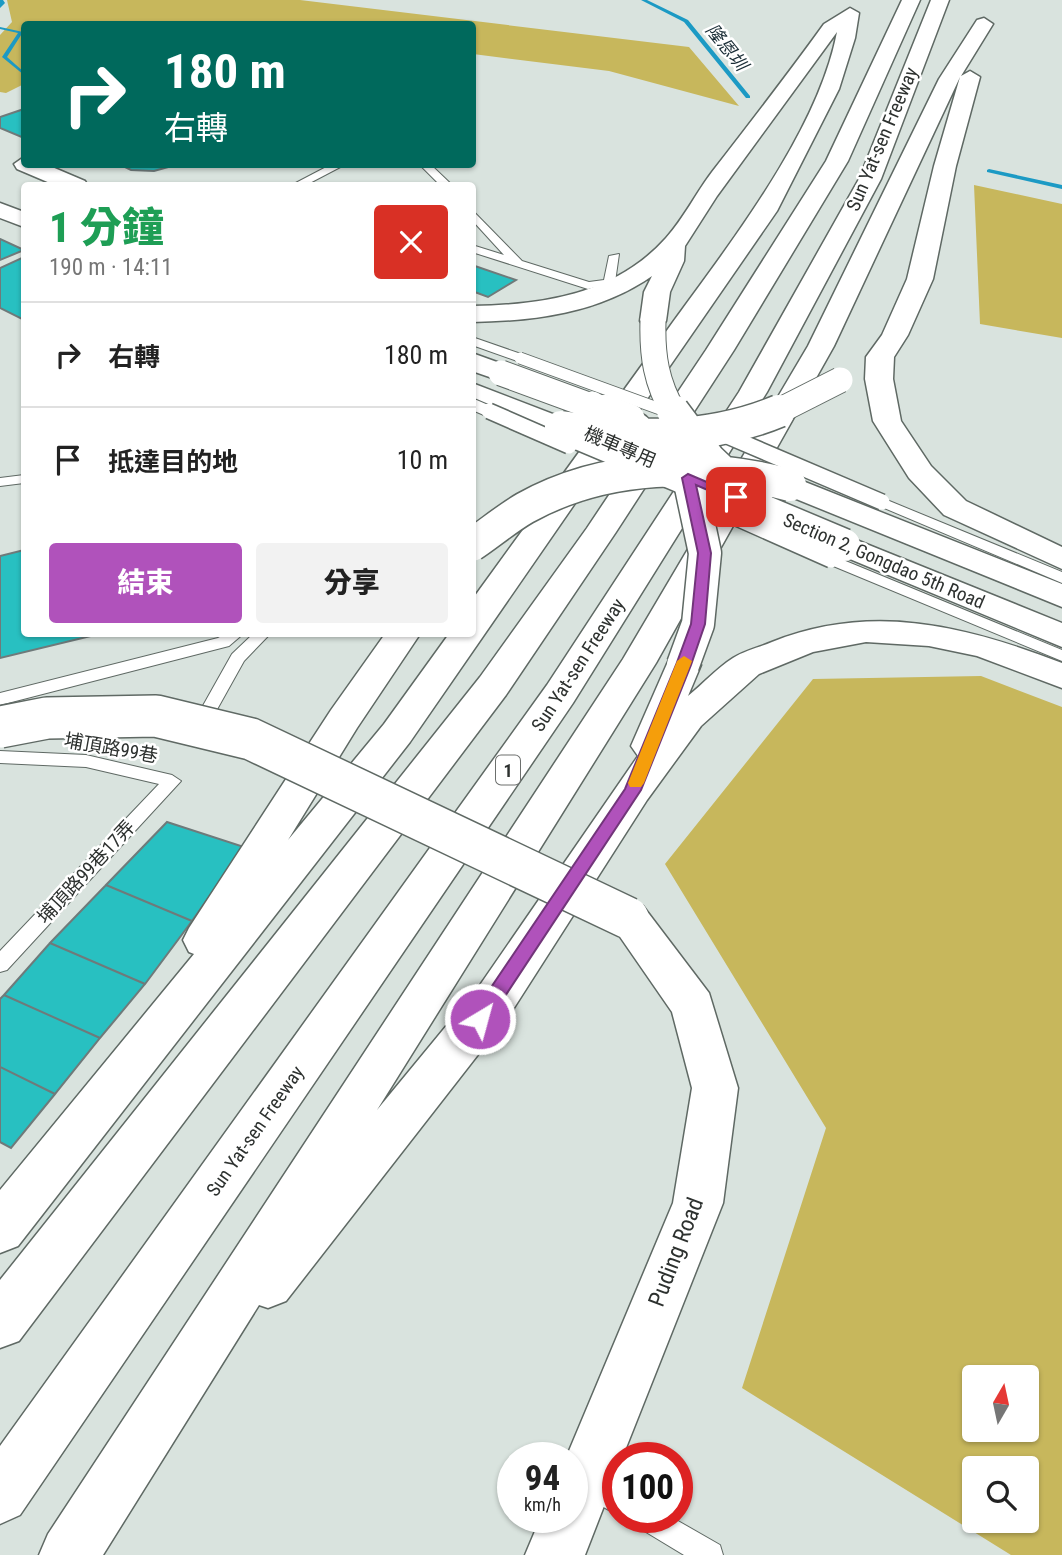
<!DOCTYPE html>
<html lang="zh-TW">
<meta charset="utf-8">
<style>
:root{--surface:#fff;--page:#f2f2f2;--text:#222;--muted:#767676;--line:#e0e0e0;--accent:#b052bb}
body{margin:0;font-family:"Roboto Condensed","Noto Sans TC",sans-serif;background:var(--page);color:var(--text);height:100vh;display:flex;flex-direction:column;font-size:26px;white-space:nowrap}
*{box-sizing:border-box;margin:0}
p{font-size:23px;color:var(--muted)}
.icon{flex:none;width:38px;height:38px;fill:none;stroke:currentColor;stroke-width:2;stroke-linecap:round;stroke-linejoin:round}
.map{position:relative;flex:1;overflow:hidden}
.panel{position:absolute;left:21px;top:182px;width:455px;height:455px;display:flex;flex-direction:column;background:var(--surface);border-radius:7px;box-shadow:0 2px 5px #0004}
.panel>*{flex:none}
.hud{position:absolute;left:21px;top:21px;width:455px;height:147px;border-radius:7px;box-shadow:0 2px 5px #0004;background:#00695c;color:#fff;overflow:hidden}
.needle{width:46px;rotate:9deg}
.fabs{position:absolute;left:962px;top:1365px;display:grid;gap:14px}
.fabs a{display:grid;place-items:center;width:77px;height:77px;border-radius:7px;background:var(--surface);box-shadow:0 2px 5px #0004;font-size:35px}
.speed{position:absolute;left:497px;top:1442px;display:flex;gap:14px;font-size:35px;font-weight:700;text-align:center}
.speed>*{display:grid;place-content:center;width:91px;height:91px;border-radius:50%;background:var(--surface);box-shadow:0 2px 5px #0004;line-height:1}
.speed small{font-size:18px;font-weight:400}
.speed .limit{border:10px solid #d22;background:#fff;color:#111}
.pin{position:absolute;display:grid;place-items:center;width:60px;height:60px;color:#fff;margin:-30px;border-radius:14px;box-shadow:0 4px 10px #0006}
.me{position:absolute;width:77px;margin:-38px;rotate:37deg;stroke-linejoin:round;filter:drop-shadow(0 0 5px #0008)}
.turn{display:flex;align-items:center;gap:24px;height:147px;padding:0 28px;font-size:32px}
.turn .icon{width:91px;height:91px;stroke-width:2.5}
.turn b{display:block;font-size:49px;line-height:60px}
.round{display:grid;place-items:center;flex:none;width:74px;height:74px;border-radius:7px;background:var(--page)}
.head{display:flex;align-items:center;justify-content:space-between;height:119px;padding:0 28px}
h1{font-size:42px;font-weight:800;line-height:52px;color:#1e9e55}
.action{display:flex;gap:14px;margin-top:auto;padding:14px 28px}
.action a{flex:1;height:80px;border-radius:7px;background:var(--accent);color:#fff;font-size:28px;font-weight:800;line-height:80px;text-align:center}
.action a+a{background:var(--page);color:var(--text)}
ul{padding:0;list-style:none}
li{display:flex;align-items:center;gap:21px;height:105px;padding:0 28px;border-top:2px solid var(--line)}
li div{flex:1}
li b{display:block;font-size:26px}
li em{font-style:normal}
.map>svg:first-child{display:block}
.green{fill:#c7b75c;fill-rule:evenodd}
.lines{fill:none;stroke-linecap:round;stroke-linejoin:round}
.stream{fill:#1c9ac4;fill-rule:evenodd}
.building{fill:#28c0c1;stroke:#6f7a7a;stroke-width:2}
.lane-casing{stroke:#5f6964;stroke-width:2}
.secondary-casing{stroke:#5f6964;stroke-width:3}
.highway-casing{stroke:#5f6964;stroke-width:3}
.lane{fill:#fff;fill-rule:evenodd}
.secondary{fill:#fff;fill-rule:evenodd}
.highway{fill:#fff;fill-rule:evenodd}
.lane-bridge-far1-casing{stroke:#5f6964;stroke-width:13;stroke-linecap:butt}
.lane-bridge-casing{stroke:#5f6964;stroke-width:18;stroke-linecap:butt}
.secondary-bridge-far2-casing{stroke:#5f6964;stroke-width:27;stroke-linecap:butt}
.secondary-bridge-far1-casing{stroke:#5f6964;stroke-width:35;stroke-linecap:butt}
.secondary-bridge-casing{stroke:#5f6964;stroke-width:44;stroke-linecap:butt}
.highway-bridge-far1-casing{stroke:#5f6964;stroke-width:27;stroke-linecap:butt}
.highway-bridge-casing{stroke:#5f6964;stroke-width:35;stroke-linecap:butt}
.lane-bridge-far1{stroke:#fff;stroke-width:11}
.lane-bridge{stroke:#fff;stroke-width:15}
.secondary-bridge-far2{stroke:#fff;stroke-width:25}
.secondary-bridge-far1{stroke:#fff;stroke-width:32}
.secondary-bridge{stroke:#fff;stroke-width:41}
.highway-bridge-far1{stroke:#fff;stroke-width:25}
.highway-bridge{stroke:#fff;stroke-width:32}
.route{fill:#b052bb;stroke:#72357a;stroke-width:2}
.slow{fill:#f59e0b}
.labels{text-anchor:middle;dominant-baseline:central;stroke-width:5;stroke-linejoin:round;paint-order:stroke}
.far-water-label{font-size:18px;font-style:italic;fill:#1a2d36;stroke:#fff}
.shield{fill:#fff;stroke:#6c6f6d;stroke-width:2}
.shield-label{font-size:18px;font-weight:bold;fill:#2d312f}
.street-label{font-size:19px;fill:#2d312f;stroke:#fff}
.near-street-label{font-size:23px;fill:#2d312f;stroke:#fff}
</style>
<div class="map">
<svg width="1062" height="1555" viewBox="0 0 1062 1555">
<rect width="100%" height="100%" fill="#d9e3de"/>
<path class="green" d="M7,0H300L689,47L739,106L609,71L473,54L472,24H24V84L6,93L0,92V35L12,22Z
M974,185L1062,204V338L980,324Z
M981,676L1062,707V1555H1011L742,1388L826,1128L665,864L813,679ZM975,1377H1027V1430H975ZM975,1468H1027V1521H975Z"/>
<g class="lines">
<path class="stream" d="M0,0H3L5,3L0,8Z
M641,0H647L688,20L750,96V98H746L684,22Z
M0,27L23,32L7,57L24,72V75L2,57L18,33L0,29Z
M989,169L1062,185V189L987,172V170Z"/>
</g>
<path class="building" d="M24,109V138L0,128V117Z
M119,164H179L154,171L131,170Z
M0,239L24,250L0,260Z
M24,257V320L0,308V268Z
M472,265L516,280L488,297L472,291Z
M24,550V634H99L0,658V556Z
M167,822L244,847L192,921L106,885Z
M106,885L192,921L145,984L50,943Z
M50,943L145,984L100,1038L4,995Z
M4,995L100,1038L55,1094L0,1067V999Z
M0,1067L55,1094L11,1148L0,1142Z"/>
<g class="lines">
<defs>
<path id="lane" d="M332,164H346L304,186H290Z
M419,164H430L453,186H441Z
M472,210L522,261L589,282L604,280L609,256L619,254L615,282L588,289L472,252V245L504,255L472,220Z
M472,337L524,355L526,358L520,362L472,345Z
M24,475V483L0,486V478Z
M882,498L1062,572V583L877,505L875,502Z
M831,555L1062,650V661L826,563V557Z
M225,634H243L229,646L0,705V693L218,638Z
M253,634H270L244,661L205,731H193L191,727L232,654Z
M0,751L86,755L172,775L181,781L7,970L0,972V951L159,784L86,767L0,763Z
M587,1471L618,1487V1515L578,1493L574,1484L578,1475Z
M632,1517H671L720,1545L723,1555H684L636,1526Z"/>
<path id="secondary" d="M24,157V164H45L85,181L88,186H57L17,169L14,164Z
M0,203L24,212V227L0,218Z
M472,353L511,367L515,373L511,379L501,381L472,371Z
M472,383L571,421L576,427L571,433L561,436L551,433L472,401Z
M790,476L1062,584V607L779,492L775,485L779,478Z
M844,535L1062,623V647L833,552L828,545L833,538Z
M628,901L643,906L709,993L738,1088L723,1203L622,1458H618V1470L585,1555H525L541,1517H572V1458H566L673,1203L692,1088L672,1012L607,918L613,906Z"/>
<path id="highway" d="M902,0H920L848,161L734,350L616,532L506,695L19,1341L0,1348V1280L480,677L587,528L706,350L826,161Z
M931,0H949L881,179L767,392L573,703L20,1515L0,1524V1446L547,685L739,392L859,179Z
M850,8L859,13L855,38L839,89L777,211L410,742L18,1246L0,1253V1190L194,954L189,952L183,940L189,928L331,710L385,634H420L357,728L288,840L384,724L449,634H472V600C538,509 603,419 668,329C727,247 818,133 837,32L717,196L685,246L684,261L670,292L666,321L662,327H644L640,321L644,292L652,276C599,313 535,321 472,322V306C544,305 616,294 666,238C684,218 696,193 712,172C750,123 788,74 824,24Z
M984,18L993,24L961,76L970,71L980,77L956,166L933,279L908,335L894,357L893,379L901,421L931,466L966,501L1062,547V569L944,515L909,478L873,421L865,379L866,357L882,335L907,279L934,166L960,77L834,346L656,663L377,1110L480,985L638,756L631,746L670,657L683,653L696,657L701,665L688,696C703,684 717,668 733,658C744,651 760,647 772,642C872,602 966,626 1062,663V688L977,656L929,646L866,642L813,652L759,674L701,726L647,800L512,1011L286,1301L268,1308L259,1305L103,1555H39L48,1534L623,659L808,346L939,79L977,20Z"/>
</defs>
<use href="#lane" class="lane-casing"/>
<use href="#secondary" class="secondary-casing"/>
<use href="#highway" class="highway-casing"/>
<use href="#lane" class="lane"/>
<use href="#secondary" class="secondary"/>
<use href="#highway" class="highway"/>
<defs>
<path id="lane-bridge-far1" d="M520,358L671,413
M472,404L493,413"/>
<path id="lane-bridge" d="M489,411L569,446
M666,411L679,416
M718,432L882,502
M694,499L831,560"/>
<path id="secondary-bridge-far2" d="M501,373L610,413"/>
<path id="secondary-bridge-far1" d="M605,411L629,420
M573,431L844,545"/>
<path id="secondary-bridge" d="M0,727L47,718L156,716L251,739L628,918"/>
<path id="highway-bridge-far1" d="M653,321C652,355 656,383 674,413
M592,404L608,413
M775,413L840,380"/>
<path id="highway-bridge" d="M605,411L636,429L689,478L705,553L698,624L683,665
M673,411L709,459L759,507
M561,427C636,438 707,441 779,411
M472,545C490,533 506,519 525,508C606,463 703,462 790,485"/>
</defs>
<use href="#lane-bridge-far1" class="lane-bridge-far1-casing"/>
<use href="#lane-bridge" class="lane-bridge-casing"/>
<use href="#secondary-bridge-far2" class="secondary-bridge-far2-casing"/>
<use href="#secondary-bridge-far1" class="secondary-bridge-far1-casing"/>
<use href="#secondary-bridge" class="secondary-bridge-casing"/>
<use href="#highway-bridge-far1" class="highway-bridge-far1-casing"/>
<use href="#highway-bridge" class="highway-bridge-casing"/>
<use href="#lane-bridge-far1" class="lane-bridge-far1"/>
<use href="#lane-bridge" class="lane-bridge"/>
<use href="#secondary-bridge-far2" class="secondary-bridge-far2"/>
<use href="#secondary-bridge-far1" class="secondary-bridge-far1"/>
<use href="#secondary-bridge" class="secondary-bridge"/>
<use href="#highway-bridge-far1" class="highway-bridge-far1"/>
<use href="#highway-bridge" class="highway-bridge"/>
</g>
<path class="route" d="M688,474L742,497L731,500L696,485L711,553L705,624L691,665L641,790L486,1025H473L470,1019L473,1014L625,789L676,665L691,624L698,553L682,478Z"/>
<path class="slow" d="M684,656L692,661L644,783L641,787H630L628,783L677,661Z"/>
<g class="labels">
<g class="far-water-label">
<text transform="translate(727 47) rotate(51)">隆恩圳</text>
</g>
<rect class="shield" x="496" y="755.5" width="24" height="29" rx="5"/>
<g class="shield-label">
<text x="508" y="770">1</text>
</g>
<g class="street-label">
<text transform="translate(882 139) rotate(-67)">Sun Yat-sen Freeway</text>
<text transform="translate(620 447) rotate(23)">機車專用</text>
<text transform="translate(884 561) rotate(23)">Section 2, Gongdao 5th Road</text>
<text transform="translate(578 665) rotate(-57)">Sun Yat-sen Freeway</text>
<text transform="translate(111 748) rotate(10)">埔頂路99巷</text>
<text transform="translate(86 872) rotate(-47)">埔頂路99巷17弄</text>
<text transform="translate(255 1131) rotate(-55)">Sun Yat-sen Freeway</text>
</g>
<g class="near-street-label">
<text transform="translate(676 1252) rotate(-69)">Puding Road</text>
</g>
</g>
</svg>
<div class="fabs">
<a><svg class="needle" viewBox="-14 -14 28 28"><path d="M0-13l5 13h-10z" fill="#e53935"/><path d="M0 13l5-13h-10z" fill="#767676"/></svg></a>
<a><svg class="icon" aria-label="search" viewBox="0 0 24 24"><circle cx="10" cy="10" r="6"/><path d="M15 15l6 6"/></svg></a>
</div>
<div class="speed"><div>94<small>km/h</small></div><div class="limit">100</div></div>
<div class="pin" style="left:736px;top:497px;background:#d93025"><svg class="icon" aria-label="arrive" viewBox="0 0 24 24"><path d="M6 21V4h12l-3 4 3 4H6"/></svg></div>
<svg class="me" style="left:480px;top:1019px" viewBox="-20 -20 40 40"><circle r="17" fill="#b052bb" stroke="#fff" stroke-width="3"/><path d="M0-11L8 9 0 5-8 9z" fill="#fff"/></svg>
<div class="hud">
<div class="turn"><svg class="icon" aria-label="right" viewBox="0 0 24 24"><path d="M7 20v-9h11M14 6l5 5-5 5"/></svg><div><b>180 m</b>右轉</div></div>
</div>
<section class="panel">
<div class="head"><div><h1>1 分鐘</h1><p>190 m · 14:11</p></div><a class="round" style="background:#d93025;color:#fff"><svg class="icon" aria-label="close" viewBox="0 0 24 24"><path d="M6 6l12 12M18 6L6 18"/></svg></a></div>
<ul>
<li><svg class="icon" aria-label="right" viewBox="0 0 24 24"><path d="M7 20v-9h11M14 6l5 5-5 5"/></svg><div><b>右轉</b></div><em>180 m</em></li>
<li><svg class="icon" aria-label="arrive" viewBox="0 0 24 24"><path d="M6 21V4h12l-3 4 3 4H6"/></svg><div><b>抵達目的地</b></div><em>10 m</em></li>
</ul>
<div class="action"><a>結束</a><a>分享</a></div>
</section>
</div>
